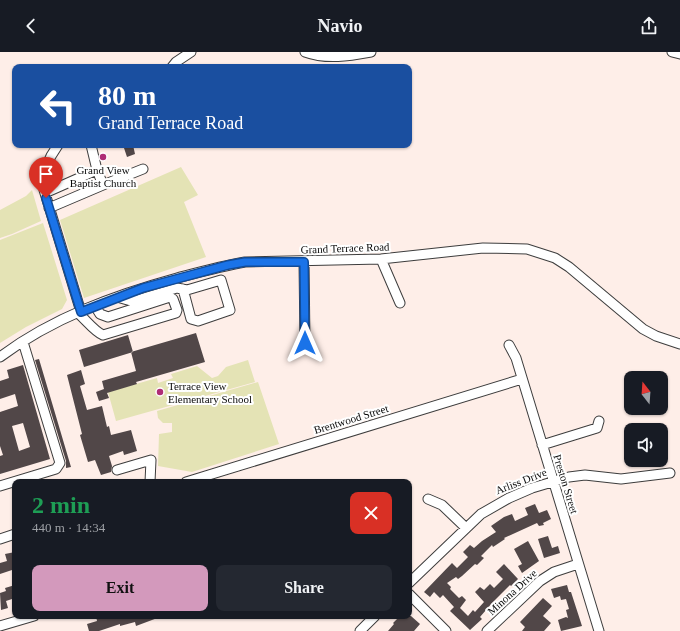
<!DOCTYPE html>
<meta charset="utf-8">
<style>
:root{--surface:#171b24;--page:#242831;--text:#f1f3f6;--muted:#9ea1a6;--accent:#d399bc}
body{margin:0;font-family:Georgia,serif;background:var(--page);color:var(--text);height:100vh;display:flex;flex-direction:column;font-size:15px;white-space:nowrap}
*{box-sizing:border-box;margin:0}
p{font-size:13px;color:var(--muted)}
.icon{flex:none;width:22px;height:22px;fill:none;stroke:currentColor;stroke-width:2;stroke-linecap:round;stroke-linejoin:round}
.map{position:relative;flex:1;overflow:hidden}
.side{position:absolute;left:12px;top:427px;width:400px;height:140px;display:flex;flex-direction:column;background:var(--surface);border-radius:8px;box-shadow:0 1px 3px #0004}
.side>*{flex:none}
.guide{position:absolute;left:12px;top:12px;width:400px;height:84px;border-radius:8px;box-shadow:0 1px 3px #0004;background:#1a4fa0;color:#fff;overflow:hidden}
.needle{width:26px;rotate:343deg}
.fabs{position:absolute;left:624px;top:319px;display:grid;gap:8px}
.fabs a{display:grid;place-items:center;width:44px;height:44px;border-radius:8px;background:var(--surface);box-shadow:0 1px 3px #0004;font-size:20px}
.pin{position:absolute;display:grid;place-items:center;width:34px;height:34px;color:#fff;margin:-41px -17px;border-radius:50% 50% 50% 0;rotate:-45deg;box-shadow:0 0 4px #0007}
.pin .icon{rotate:45deg}
.me{position:absolute;width:44px;margin:-22px;rotate:0deg;stroke-linejoin:round;filter:drop-shadow(0 0 3px #0008)}
.turn{display:flex;align-items:center;gap:14px;height:84px;padding:0 20px;font-size:18px}
.turn .icon{width:52px;height:52px;stroke-width:2.5}
.turn b{display:block;font-size:28px;line-height:34px}
.round{display:grid;place-items:center;flex:none;width:42px;height:42px;border-radius:8px;background:var(--page)}
.headline{display:flex;align-items:center;justify-content:space-between;height:68px;padding:0 20px}
h1{font-size:24px;font-weight:800;line-height:30px;color:#1e9e55}
.cta{display:flex;gap:8px;margin-top:auto;padding:8px 20px}
.cta a{flex:1;height:46px;border-radius:8px;background:var(--accent);color:#111;font-size:16px;font-weight:800;line-height:46px;text-align:center}
.cta a+a{background:var(--page);color:var(--text)}
header{display:flex;justify-content:space-between;align-items:center;height:52px;padding:0 20px;background:var(--surface);font-size:18px;font-weight:800}
.map>svg:first-child{display:block}
.green{fill:#e4e3b5}
.building{fill:#514748;fill-rule:evenodd}
.lines{fill:none;stroke-linecap:round;stroke-linejoin:round}
.minor-casing{stroke:#3d3d3d;stroke-width:11}
.minor{stroke:#fff;stroke-width:9}
.route-casing{stroke:#114b97;stroke-width:10}
.route{stroke:#1a73e8;stroke-width:7}
.poi-dot{fill:#af2c75;stroke:#fff;stroke-width:1.5}
.labels{text-anchor:middle;dominant-baseline:central;stroke-width:4;stroke-linejoin:round;paint-order:stroke}
.poi-label{font-size:11px;fill:#0a0a0a;stroke:#fff}
.street-label{font-size:11px;fill:#0a0a0a;stroke:#fff}
</style>
<header><svg class="icon" aria-label="back" viewBox="0 0 24 24"><path d="M15 5l-7 7 7 7"/></svg>Navio<svg class="icon" aria-label="share" viewBox="0 0 24 24"><path d="M12 15V3M7 8l5-5 5 5M5 13v7h14v-7"/></svg></header>
<div class="map">
<svg width="680" height="579" viewBox="0 0 680 579">
<rect width="100%" height="100%" fill="#feeee8"/>
<path class="green" d="M181,115L198,143L184,150L206,205L84,246L60,168Z
M32,138L41,169L12,182L0,186V158L26,144Z
M43,171L67,248L62,257L26,275L0,291V188Z
M248,308L255,330L116,369L108,340L157,326L158,331L173,326L171,322L197,314L212,326L218,324L226,315Z
M258,330L279,392L192,420L158,414L159,382L172,380V371H163L158,366L157,359Z"/>
<path class="building" d="M123,93H133L135,102L127,105Z
M196,281L205,310L136,330L137,332L107,341L109,346L99,349L96,340L104,337L102,329L136,319L131,300Z
M128,283L133,300L84,315L79,298Z
M39,307L71,415L66,416V409L35,308Z
M23,313L50,407L0,422V404L3,403L0,394V360L18,354L15,342L0,347V329L9,326L7,318ZM23,371L30,395L19,399L12,374Z
M81,318L85,332L80,334L87,358L102,354L107,375L109,374L111,383L131,378L137,399L124,403L123,399L109,404L112,414L111,420L101,423L95,408L88,410L80,383L82,382L67,323Z
M535,452L539,461L547,458L551,467L543,471L544,473L539,474L537,471L504,486L505,487L493,495L492,493L481,504L484,506L477,513L475,512L462,524L458,527L456,525L447,531L451,535L450,537L459,546L462,544L466,548L460,556L468,564L473,558L475,560L484,550L475,540L480,535L484,538L490,532L494,536L503,527L496,520L504,512L518,527L511,534L510,533L492,551L480,565L482,567L470,578L450,559L454,555L443,543L440,546L434,540L430,545L424,540L452,511L457,516L468,505L463,500L470,493L474,496L482,489L496,480L491,474L504,465L512,462L515,469L528,463L525,456Z
M548,484L552,496L558,494L560,501L544,506L538,487Z
M528,489L539,509L522,521L518,514L522,512L514,497Z
M15,500V517L0,522V511L7,509L5,502Z
M15,533V546L6,549L8,556L1,558L0,541L6,539L5,536Z
M567,533L569,540H571L582,574L561,579L558,568L566,565L568,566L566,558L569,557L566,547L561,548L560,544L554,546L551,537Z
M543,546L552,554L543,564L551,571L544,579H522L525,575L520,570Z
M96,564H104L105,566L114,564H159L160,565L136,574L135,570L120,574V572L99,579H89L87,572L97,569Z
M400,564L403,567L405,564H411L420,572L414,579H388L394,572L393,571Z"/>
<g class="lines">
<defs>
<path id="minor" d="M305,0C327,8 349,4 371,0
M672,0L680,2
M172,15L176,10L191,0
M58,93L51,104L46,115L44,138L81,260
M103,133L143,117
M45,141L97,118L91,93
M49,156L103,133L97,118
M381,207L400,251
M304,210L305,291
M117,245L131,249L137,248L177,236L187,238L221,228L230,258L198,269L191,267L183,237
M78,261C86,268 95,280 103,283L176,261L177,258L173,247L170,245L108,265L100,262L95,254
M509,293L516,306L599,579
M0,305C52,266 115,243 177,226C200,220 222,214 245,210L381,207L483,196L527,197L555,206L569,215L643,277L656,284L680,292
M542,393L597,376L599,369
M117,418L151,408L150,430
M186,430L522,327
M0,434L56,417L60,411L23,290
M428,447L442,453L466,476
M0,487L15,482
M409,531L481,462L509,446L532,436L569,425L585,423L621,427L670,421
M409,542L446,579
M0,574L34,564
M360,579L375,564
M487,579L540,529L554,520L578,512"/>
</defs>
<use href="#minor" class="minor-casing"/>
<use href="#minor" class="minor"/>
</g>
<g class="lines">
<defs>
<path id="route" d="M46,146L81,260L143,236L228,213L245,210H304L305,291"/>
</defs>
<use href="#route" class="route-casing"/>
<use href="#route" class="route"/>
</g>
<g class="poi-dot">
<circle cx="103" cy="105" r="4"/>
<circle cx="160" cy="340" r="4"/>
</g>
<g class="labels">
<g class="poi-label">
<text x="103" y="118">Grand View<tspan x="103" dy="13">Baptist Church</tspan></text>
<text x="168" y="334" text-anchor="start">Terrace View<tspan x="168" dy="13">Elementary School</tspan></text>
</g>
<g class="street-label">
<text transform="translate(345 196) rotate(-2)">Grand Terrace Road</text>
<text transform="translate(351 367) rotate(-17)">Brentwood Street</text>
<text transform="translate(521 429) rotate(-21)">Arliss Drive</text>
<text transform="translate(566 432) rotate(73)">Preston Street</text>
<text transform="translate(512 540) rotate(-42)">Minona Drive</text>
</g>
</g>
</svg>
<div class="fabs">
<a><svg class="needle" viewBox="-14 -14 28 28"><path d="M0-13l5 13h-10z" fill="#e53935"/><path d="M0 13l5-13h-10z" fill="#9ea1a6"/></svg></a>
<a><svg class="icon" aria-label="sound" viewBox="0 0 24 24"><path d="M4 9h4l5-4v14l-5-4H4zM17 9q2 3 0 6"/></svg></a>
</div>
<div class="pin" style="left:46px;top:146px;background:#d93025"><svg class="icon" aria-label="arrive" viewBox="0 0 24 24"><path d="M6 21V4h12l-3 4 3 4H6"/></svg></div>
<svg class="me" style="left:305px;top:291px" viewBox="-20 -20 40 40"><path d="M0-17L14 15 0 8-14 15z" fill="#1a73e8" stroke="#fff" stroke-width="4"/></svg>
<div class="guide">
<div class="turn"><svg class="icon" aria-label="left" viewBox="0 0 24 24"><path d="M17 20v-9H6M10 6l-5 5 5 5"/></svg><div><b>80 m</b>Grand Terrace Road</div></div>
</div>
<section class="side">
<div class="headline"><div><h1>2 min</h1><p>440 m · 14:34</p></div><a class="round" style="background:#d93025;color:#fff"><svg class="icon" aria-label="close" viewBox="0 0 24 24"><path d="M6 6l12 12M18 6L6 18"/></svg></a></div>
<div class="cta"><a>Exit</a><a>Share</a></div>
</section>
</div>
